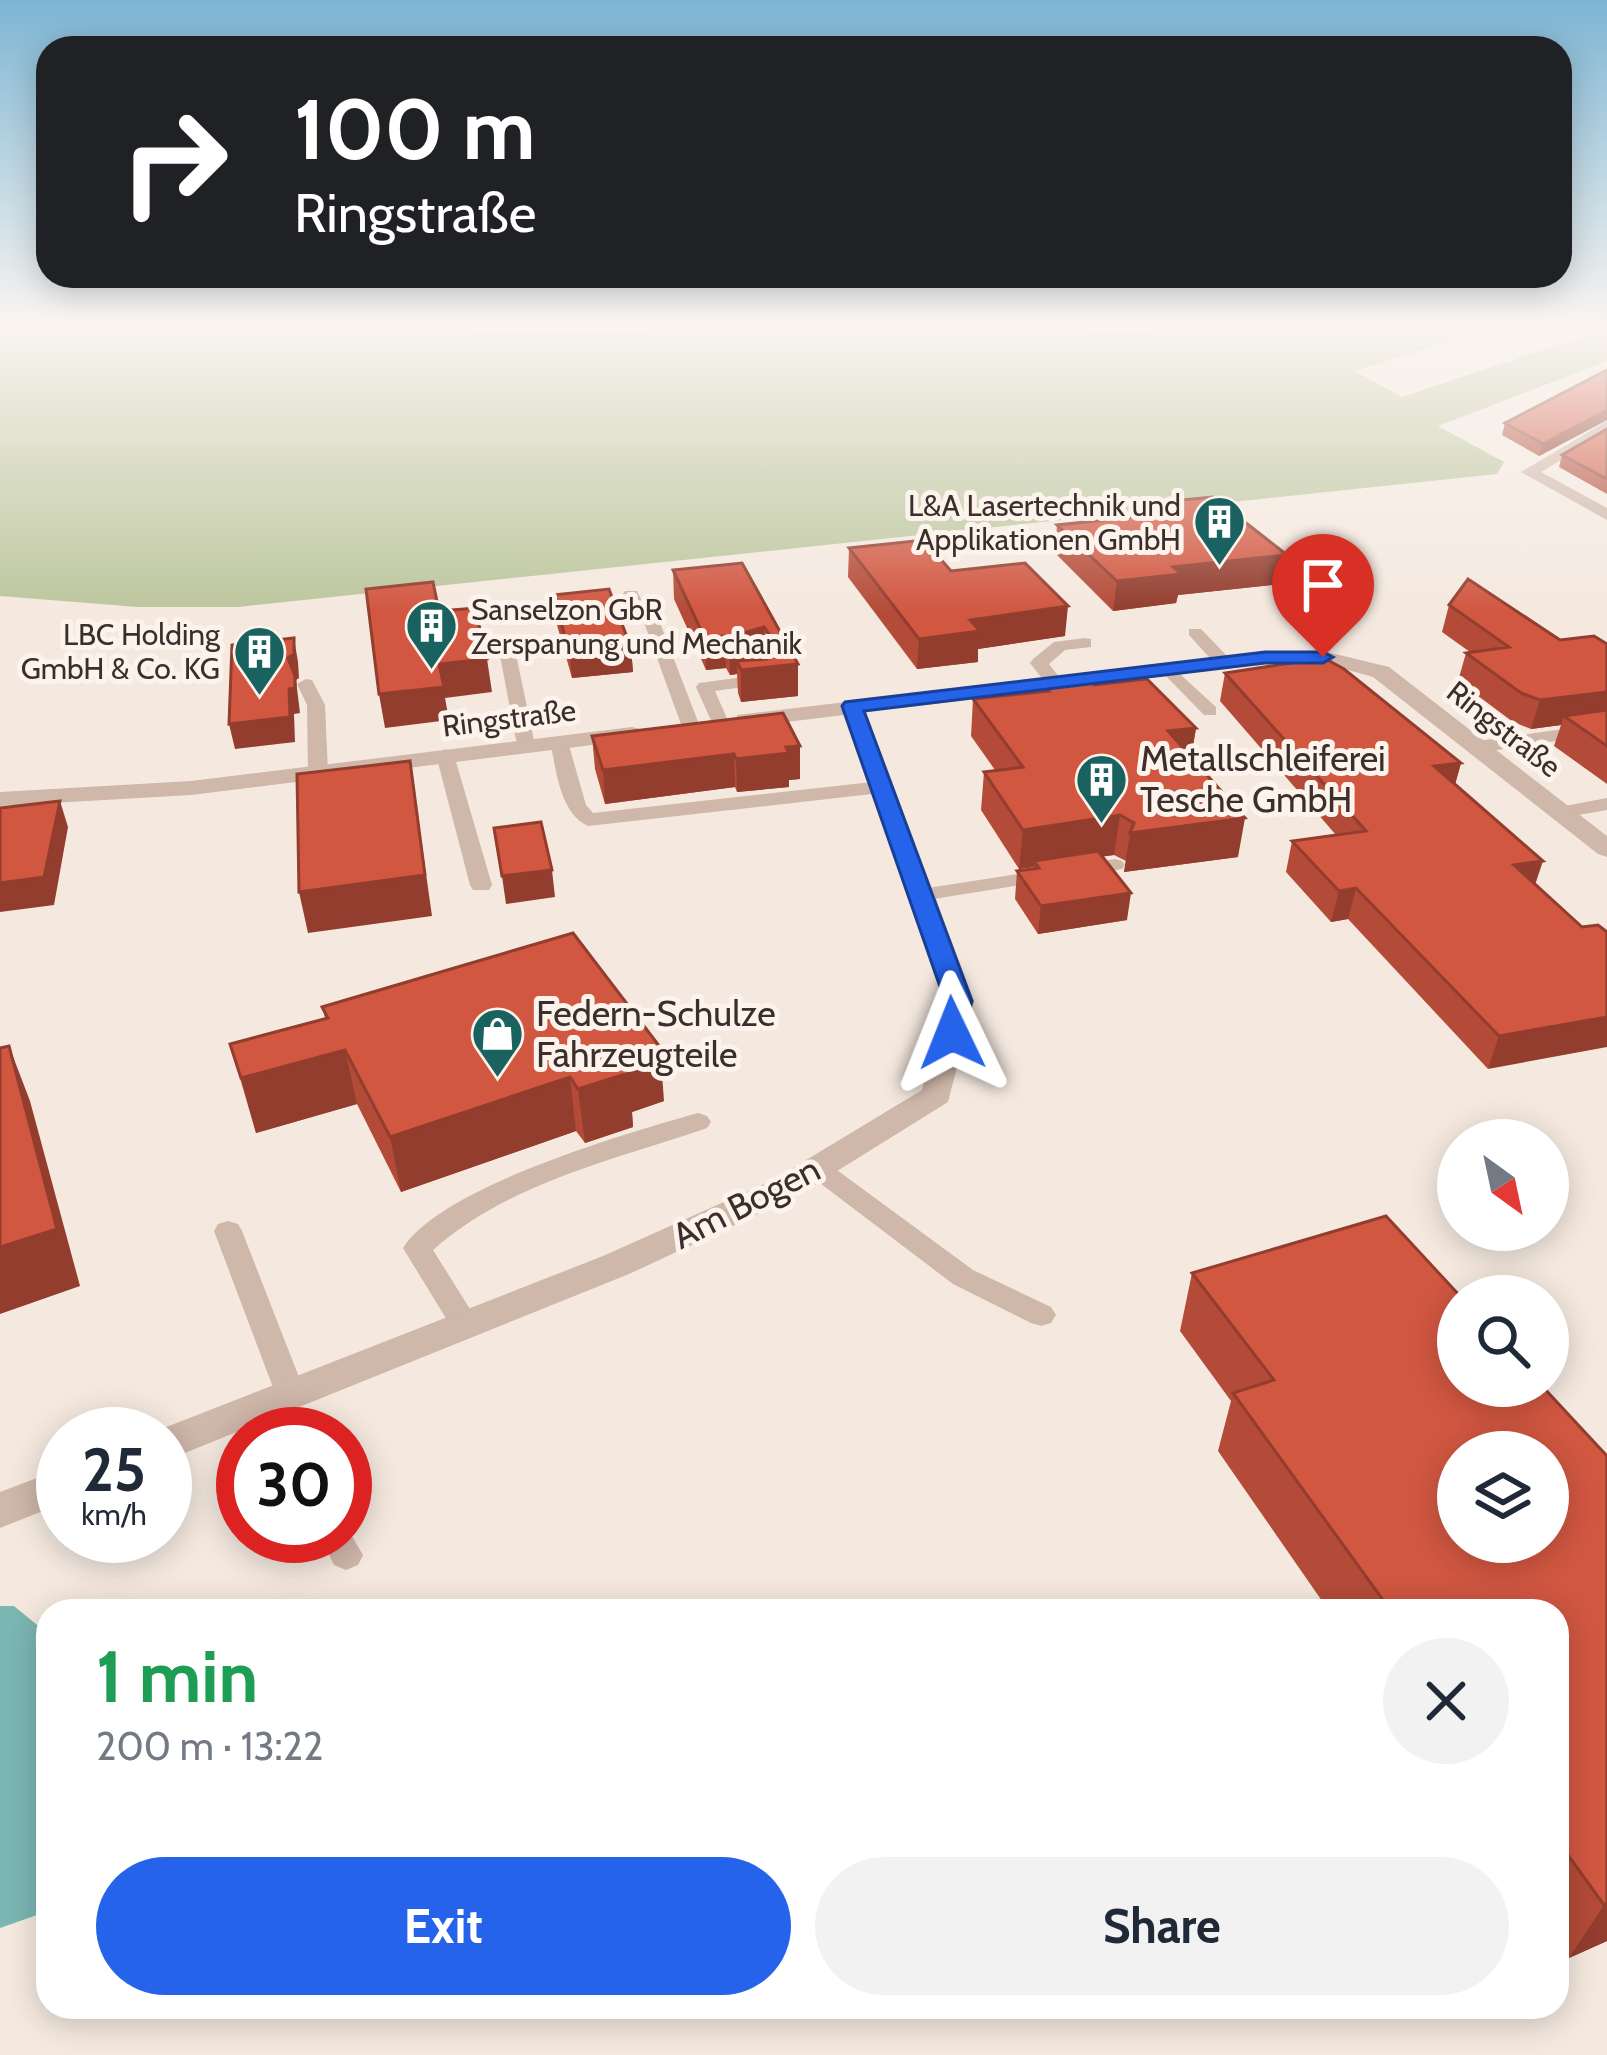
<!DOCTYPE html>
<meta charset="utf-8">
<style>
:root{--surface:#fff;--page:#f2f2f3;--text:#1f2937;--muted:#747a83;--accent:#2563eb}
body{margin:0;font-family:Cabin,sans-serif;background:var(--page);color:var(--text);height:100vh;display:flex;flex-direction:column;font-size:45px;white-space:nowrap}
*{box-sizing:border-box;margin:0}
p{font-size:39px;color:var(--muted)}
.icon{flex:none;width:66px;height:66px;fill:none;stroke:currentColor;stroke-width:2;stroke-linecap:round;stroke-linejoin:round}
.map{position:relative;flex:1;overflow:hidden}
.sheet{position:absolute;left:36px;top:1599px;width:1533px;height:420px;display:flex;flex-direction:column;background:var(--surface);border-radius:36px;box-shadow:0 6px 30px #0003}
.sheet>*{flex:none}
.top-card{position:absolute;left:36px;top:36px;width:1536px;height:252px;border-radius:36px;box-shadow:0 6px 30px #0003;background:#202124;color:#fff;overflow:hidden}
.needle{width:78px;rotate:147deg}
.fabs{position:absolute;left:1437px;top:1119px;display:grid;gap:24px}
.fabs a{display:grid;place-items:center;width:132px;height:132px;border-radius:50%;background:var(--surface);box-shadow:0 6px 30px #0003;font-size:60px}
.speed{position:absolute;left:36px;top:1407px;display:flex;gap:24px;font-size:60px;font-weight:700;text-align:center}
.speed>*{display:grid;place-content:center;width:156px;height:156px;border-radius:50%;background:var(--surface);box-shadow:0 6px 30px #0003;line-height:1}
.speed small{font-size:30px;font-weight:400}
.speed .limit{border:18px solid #d22;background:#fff;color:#111}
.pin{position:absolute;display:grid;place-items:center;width:102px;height:102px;color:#fff;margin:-123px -51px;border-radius:50% 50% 50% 0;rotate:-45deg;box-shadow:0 0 12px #0007}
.pin .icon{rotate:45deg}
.me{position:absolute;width:132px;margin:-66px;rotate:358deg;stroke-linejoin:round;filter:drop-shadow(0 0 9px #0008)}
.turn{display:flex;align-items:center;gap:42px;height:252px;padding:0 60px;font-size:54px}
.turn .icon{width:156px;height:156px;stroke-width:2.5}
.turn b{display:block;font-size:84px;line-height:102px}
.round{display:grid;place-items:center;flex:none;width:126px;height:126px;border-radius:63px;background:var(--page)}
.head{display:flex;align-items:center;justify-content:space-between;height:204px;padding:0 60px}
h1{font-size:72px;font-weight:800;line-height:90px;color:#1e9e55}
.action{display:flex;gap:24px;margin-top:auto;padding:24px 60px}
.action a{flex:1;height:138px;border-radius:72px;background:var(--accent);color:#fff;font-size:48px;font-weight:800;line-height:138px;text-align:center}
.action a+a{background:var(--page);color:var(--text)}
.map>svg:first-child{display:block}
.green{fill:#bcc69d}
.water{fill:#7bb6b3}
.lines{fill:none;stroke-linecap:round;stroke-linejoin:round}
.lane{fill:#cfb7a9;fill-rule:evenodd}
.street{fill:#cfb7a9;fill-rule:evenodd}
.wall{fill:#b44b38}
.shaded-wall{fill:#923d2e}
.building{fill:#d15741;stroke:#923d2e;stroke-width:3;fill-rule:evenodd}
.route{fill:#2563eb;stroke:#184099;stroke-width:3}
.labels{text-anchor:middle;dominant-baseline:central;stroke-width:10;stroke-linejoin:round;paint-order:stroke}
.far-poi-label{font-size:30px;fill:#3c2e2a;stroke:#fcf3ec;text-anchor:end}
.far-street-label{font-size:30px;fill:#3c2e2a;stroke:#fcf3ec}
.poi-label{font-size:36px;fill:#3c2e2a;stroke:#fcf3ec;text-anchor:start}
.street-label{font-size:36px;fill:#3c2e2a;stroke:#fcf3ec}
</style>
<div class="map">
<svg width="1607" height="2055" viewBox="0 0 1607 2055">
<rect width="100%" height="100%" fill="#f5e9df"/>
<path class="green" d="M0,325H446L445,330L912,336L908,325L1269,336L1255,325H1502L1354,371L1402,397L1607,329V361L1438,426L1504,462L1497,474L238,607H138L0,596Z"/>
<path class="water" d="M0,1606H14L48,1634V1899L37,1915L0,1928Z"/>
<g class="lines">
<path class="lane" d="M625,591H637L646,610L660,623L700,727L697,731L691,732L682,727L645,625L633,615L623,594Z
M1189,629H1201L1229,658V666H1217L1189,635Z
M1085,638L1091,639V647L1065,650L1049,664L1063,682L1048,686L1030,663L1033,659L1054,642Z
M506,640L514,645L535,745L526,751L517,745L498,645Z
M1169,664L1216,707V715H1204L1163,673L1160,669Z
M766,674L772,675V683L715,691L729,723L720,728L714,727L696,687L699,683Z
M306,679L312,680L325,705L328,772L318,778L308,772L307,705L297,684Z
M1607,723V733L1478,753L1469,747L1478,741Z
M559,736L568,742L586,805L593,813L881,781L891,787L881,793L588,826C559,812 557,771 550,742Z
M445,749L454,755L492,885L489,890H473L470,885L436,755Z
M1607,798V810L1561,818L1551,812L1554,808Z
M1115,859L1122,861L1125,865L1122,869L921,901L910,895L921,889Z
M698,1113L707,1116L711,1122L707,1128C614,1160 508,1183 433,1250L480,1325L475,1333L465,1336L455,1333L403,1248C441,1187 627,1133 698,1113Z
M817,1159L826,1162L973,1270L1051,1307L1056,1315L1051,1323L1041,1326L1031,1323L953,1284L808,1174L804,1168L808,1162Z
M228,1221L238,1224L242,1231L306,1395L302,1404L292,1407L305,1434H273L258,1402L263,1393L274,1390L214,1231L218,1224Z
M345,1524L363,1555L358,1565L346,1570L334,1565L320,1536H345Z"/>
<path class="street" d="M1607,421V433L1541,472L1607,508V520L1521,472Z
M1323,651L1389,667L1607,836V857L1598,854L1373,677L1323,663L1265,664L866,712L974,1001L948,1102L797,1196L629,1274L165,1461V1434L151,1433L603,1256L773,1180L922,1090L944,1001L844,715L745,727L737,725V715L1265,652Z
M632,727L640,729V739L191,795L0,806V792L191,781Z
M63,1468V1503L0,1528V1492Z"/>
</g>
<path class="wall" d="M1607,370V420L1539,456L1502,435L1505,423Z
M1607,429V494L1559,467L1562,455Z
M1140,504L1287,555L1282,584L1178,595L1176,603L1113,611L1055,553L1057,525L1139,517Z
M849,548L951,571L1065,636L978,649V662L917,669L848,577Z
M742,563L798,696L741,702L738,693L737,674L730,675L726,668L706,670L674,599L673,570Z
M553,595L631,648L633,672L572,678L555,618Z
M1449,605L1560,640L1607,644V784L1554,746L1561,725L1531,729L1513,722L1458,681L1466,653L1470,652L1442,632Z
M1225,673L1461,763L1455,784L1535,884L1582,927L1488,1069L1348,919L1331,922L1286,872L1292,841L1336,835L1220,701Z
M1040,680L1094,685L1196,728L1191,757L1238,857L1124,872L1126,861L1114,855L1103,856L1127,920L1038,934L1015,899L1017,871L1033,869L1034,867L1019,869L981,810L984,772L995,770L971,736L973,699L1039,692Z
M783,713L800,779L789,780V787L737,792L735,787L605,804L595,769L592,736Z
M322,1007L664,1101L632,1112L633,1127L585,1143L576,1131L401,1192L357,1104L256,1133L230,1044L325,1018Z
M1192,1273L1607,1456V1941L1569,1958L1557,1941V1611H1329L1218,1451L1231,1401L1180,1331Z"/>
<path class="shaded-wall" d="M1607,410V420L1539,456L1543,444Z
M1287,555L1282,584L1178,595L1176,603L1113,611L1117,581L1173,567Z
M1068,606L1065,636L978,649V662L917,669L919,639L970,620Z
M764,627L765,659L798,664V696L741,702V670L737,661V674L730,675L729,643L746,632Z
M725,636L726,668L706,670L705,639Z
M294,638L298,662L299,678L296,680L300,713L294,714L295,742L235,749L229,724L289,689L288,658Z
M631,648L633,672L572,678L570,654Z
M487,659L492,692L445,698L449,720L385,728L379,694L439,664Z
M1607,692V720L1564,716L1561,725L1531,729L1540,700Z
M1196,728L1190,765L1168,731Z
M800,746V779L789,780V787L737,792L736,759Z
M734,754L735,787L605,804L603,770Z
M410,761L432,916L308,933L299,892Z
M1461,763L1453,792L1434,766Z
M60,801L68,827L54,905L0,912V883Z
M1120,815L1114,855L1038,866L1034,861V867L1019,869L1023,830Z
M1245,818L1238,857L1124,872L1130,833Z
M1543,861L1533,891L1514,865Z
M552,870L555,897L506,904L502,876Z
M1356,888L1348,919L1331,922L1339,891Z
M1131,893L1127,920L1038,934L1041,906Z
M1607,1017V1047L1488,1069L1499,1036Z
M9,1046L30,1101L80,1286L0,1314V1247Z
M660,1047L664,1101L632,1112L633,1127L585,1143L578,1089L619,1060Z
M345,1050L357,1104L256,1133L241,1078Z
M570,1077L576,1131L401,1192L390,1137Z
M1607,1904V1941L1569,1958L1604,1905Z"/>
<path class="building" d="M1607,370V410L1543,444L1505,423Z
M1607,429V479L1562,455Z
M1213,497L1287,555L1173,567L1181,574L1117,581L1057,525L1153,515L1140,504Z
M924,540L951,571L1025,563L1068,606L970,620L980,631L919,639L849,548Z
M742,563L798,664L741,670L737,661L767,659L780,650L764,627L746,632L747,642L729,643L725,636L705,639L673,570Z
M1468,579L1560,640L1594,636L1607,644V692L1540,700L1521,693L1466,653L1509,647L1449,605Z
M433,582L439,611L475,608L487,659L439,664L444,687L379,694L366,589Z
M609,589L631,648L570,654L553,595Z
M294,638V654L288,658L295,676V688L289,689L290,717L229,724L232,645Z
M1324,658L1344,669L1461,763L1434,766L1543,861L1514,865L1582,927L1598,925L1607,932V1017L1499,1036L1356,888L1339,891L1292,841L1366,831L1225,673Z
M1085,674L1094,685L1147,679L1196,728L1168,731L1245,818L1130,833L1134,823L1120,815L1023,830L984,772L1023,767L973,699L1049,691L1040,680Z
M1607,710V746L1564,716Z
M783,713L800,746L786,747L789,753L736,759L734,754L603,770L592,736Z
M410,761L425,875L299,892L297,774Z
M60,801L44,877L0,883V808Z
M541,822L552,870L502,876L494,828Z
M1098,851L1131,893L1041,906L1017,871L1039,868L1034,861Z
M573,933L660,1047L619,1060L629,1073L578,1089L570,1077L390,1137L345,1050L241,1078L230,1044L328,1018L322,1007Z
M9,1046L57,1229L0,1247V1048Z
M1386,1216L1460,1296H1458V1386H1542L1607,1456V1904L1604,1905L1557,1840V1611H1391L1233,1393L1274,1380L1192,1273ZM1458,1452H1548V1542H1458Z"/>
<linearGradient id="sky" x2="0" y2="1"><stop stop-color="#7cb5d3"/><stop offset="0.53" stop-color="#faf5f1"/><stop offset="1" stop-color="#faf5f1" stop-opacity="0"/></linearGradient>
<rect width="1607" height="612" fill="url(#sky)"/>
<path class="route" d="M1265,652H1323L1333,657L1323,663H1265L864,711L972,1001L961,1039H942L938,1033L945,1001L842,706L845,702Z"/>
<defs>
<symbol id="building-pin" viewBox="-11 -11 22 30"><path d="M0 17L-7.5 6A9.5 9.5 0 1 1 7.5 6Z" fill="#1a6260" stroke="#fcf3ec"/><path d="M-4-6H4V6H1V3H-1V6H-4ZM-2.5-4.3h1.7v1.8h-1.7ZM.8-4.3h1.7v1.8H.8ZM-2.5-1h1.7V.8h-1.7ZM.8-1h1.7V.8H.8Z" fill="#fff"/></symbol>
<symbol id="shop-pin" viewBox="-11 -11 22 30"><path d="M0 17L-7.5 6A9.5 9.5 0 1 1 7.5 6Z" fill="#1a6260" stroke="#fcf3ec"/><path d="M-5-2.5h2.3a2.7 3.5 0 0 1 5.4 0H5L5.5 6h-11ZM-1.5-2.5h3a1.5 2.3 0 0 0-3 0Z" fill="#fff"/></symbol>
</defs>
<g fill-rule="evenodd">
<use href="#building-pin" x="1190" y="492" width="59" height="81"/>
<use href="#building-pin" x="402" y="596" width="59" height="81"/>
<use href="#building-pin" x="230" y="622" width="59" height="81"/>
<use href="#building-pin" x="1072" y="750" width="59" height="81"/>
<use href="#shop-pin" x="468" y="1004" width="59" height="81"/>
</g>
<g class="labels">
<g class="far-poi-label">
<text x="1181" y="505">L&amp;A Lasertechnik und<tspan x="1181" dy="34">Applikationen GmbH</tspan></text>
<text x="471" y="609" text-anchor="start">Sanselzon GbR<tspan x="471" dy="34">Zerspanung und Mechanik</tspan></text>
<text x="220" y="634">LBC Holding<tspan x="220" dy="34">GmbH &amp; Co. KG</tspan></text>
</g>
<g class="far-street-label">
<text transform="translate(509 718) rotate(-7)">Ringstraße</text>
<text transform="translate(1504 729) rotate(38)">Ringstraße</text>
</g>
<g class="poi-label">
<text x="1140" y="758">Metallschleiferei<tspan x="1140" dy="41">Tesche GmbH</tspan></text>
<text x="536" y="1013">Federn-Schulze<tspan x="536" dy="41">Fahrzeugteile</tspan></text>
</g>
<g class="street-label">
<text transform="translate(746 1202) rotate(-27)">Am Bogen</text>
</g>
</g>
</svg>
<div class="fabs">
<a><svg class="needle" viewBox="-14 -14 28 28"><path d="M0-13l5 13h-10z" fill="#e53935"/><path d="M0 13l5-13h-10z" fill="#747a83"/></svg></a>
<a><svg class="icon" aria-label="search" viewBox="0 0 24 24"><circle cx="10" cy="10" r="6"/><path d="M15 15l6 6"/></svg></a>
<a><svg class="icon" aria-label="layers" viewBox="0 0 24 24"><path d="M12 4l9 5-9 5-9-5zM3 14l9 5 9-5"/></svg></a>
</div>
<div class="speed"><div>25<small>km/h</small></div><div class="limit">30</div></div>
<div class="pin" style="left:1323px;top:657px;background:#d93025"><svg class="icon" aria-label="arrive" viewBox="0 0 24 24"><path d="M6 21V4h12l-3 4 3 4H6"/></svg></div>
<svg class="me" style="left:952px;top:1033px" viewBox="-20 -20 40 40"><path d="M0-17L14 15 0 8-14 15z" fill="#2563eb" stroke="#fff" stroke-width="4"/></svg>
<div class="top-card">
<div class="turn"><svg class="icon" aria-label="right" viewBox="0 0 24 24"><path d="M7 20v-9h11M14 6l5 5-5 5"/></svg><div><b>100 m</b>Ringstraße</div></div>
</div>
<section class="sheet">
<div class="head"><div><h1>1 min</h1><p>200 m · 13:22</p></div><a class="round"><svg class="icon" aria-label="close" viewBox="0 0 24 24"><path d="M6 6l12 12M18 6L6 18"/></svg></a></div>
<div class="action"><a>Exit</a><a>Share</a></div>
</section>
</div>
